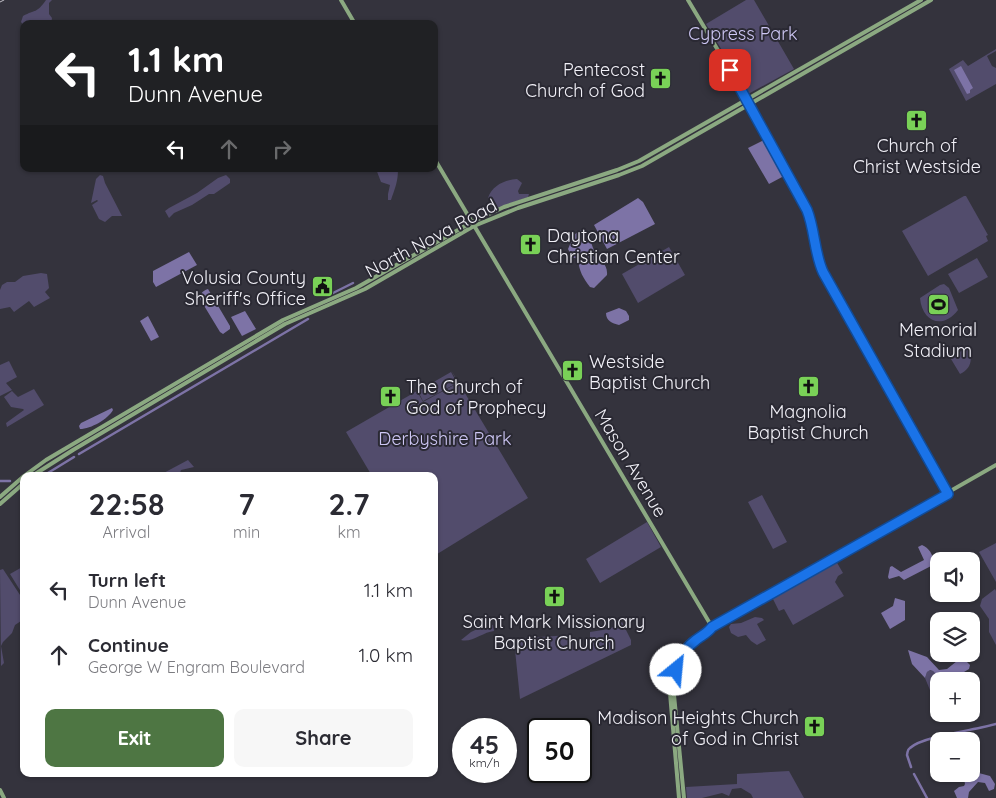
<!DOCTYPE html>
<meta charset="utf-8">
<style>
:root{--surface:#fff;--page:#f7f7f7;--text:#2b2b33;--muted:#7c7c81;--accent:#4e7643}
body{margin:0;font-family:Quicksand,sans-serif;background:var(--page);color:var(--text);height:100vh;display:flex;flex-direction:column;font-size:19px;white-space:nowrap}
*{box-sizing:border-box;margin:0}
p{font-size:16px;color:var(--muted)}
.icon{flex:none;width:28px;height:28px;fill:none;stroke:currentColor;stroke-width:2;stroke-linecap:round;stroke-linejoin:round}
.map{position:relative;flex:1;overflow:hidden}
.sheet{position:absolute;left:20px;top:472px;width:418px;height:305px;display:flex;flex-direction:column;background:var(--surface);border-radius:10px;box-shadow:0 1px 4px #0004}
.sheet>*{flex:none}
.hud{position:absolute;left:20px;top:20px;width:418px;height:152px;border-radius:10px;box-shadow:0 1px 4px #0004;background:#202124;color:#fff;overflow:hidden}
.tools{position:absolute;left:930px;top:552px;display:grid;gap:10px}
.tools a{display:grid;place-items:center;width:50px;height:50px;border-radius:10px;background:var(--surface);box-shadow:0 1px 4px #0004;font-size:25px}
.speed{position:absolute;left:452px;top:718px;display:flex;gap:10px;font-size:25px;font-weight:700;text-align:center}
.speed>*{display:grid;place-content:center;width:65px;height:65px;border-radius:50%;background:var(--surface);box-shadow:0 1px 4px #0004;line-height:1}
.speed small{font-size:12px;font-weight:400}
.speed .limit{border:2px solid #111;border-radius:8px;background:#fff;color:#111}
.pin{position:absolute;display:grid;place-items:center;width:42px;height:42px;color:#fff;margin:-21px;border-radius:10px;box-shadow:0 2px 8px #0006}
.me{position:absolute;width:55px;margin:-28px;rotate:28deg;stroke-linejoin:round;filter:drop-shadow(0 0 4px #0008)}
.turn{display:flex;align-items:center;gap:18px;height:105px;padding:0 25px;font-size:22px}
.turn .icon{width:65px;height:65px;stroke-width:2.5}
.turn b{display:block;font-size:35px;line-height:42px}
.lanes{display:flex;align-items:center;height:48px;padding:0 25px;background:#0003;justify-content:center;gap:25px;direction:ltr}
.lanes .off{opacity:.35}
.eta{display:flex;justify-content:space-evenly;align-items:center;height:85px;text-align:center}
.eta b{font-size:30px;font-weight:700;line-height:35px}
.action{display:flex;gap:10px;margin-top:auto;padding:10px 25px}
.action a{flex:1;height:58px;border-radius:10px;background:var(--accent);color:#fff;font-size:20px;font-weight:700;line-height:58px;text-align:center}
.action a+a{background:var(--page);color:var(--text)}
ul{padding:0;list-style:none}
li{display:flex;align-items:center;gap:15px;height:65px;padding:0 25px}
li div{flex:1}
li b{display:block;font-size:19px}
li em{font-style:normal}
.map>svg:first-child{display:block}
.green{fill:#524c6c}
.water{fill:#7d73a6}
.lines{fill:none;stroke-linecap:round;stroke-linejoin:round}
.canal{stroke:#7d73a6;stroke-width:2.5}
.major{stroke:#8ba981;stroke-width:4}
.rail{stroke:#c2c1c9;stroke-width:1}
.route-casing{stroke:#114b97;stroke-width:12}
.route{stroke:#1a73e8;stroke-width:9}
.labels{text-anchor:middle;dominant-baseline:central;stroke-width:4;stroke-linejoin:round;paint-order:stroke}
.park-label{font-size:18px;fill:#cec7f5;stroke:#2a2933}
.poi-label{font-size:18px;fill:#f2f1f8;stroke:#2a2933}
.street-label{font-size:18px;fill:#f2f1f8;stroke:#2a2933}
</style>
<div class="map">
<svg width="996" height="798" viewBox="0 0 996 798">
<rect width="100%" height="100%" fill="#34333d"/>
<path class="green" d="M46,0H52L49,3V14L52,18L51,24H24V26L21,22L23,16C36,9 36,14 46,0Z
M746,0H754L794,69L750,93H748L706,24Z
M996,49V51L987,56L992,66L996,68V84L966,101L949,69L963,60L968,66Z
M376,169H398C398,182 395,188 391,200H388V194L390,185L381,182Z
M100,175L103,176L105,183L122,216H112L105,222L99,219L92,205L98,201L97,200L91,203L96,179Z
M226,175L230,179V183L214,194H209L192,205L174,213L169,218L165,211L169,208L197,193L218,178Z
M517,179L522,183L518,191L519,194H529L528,197L498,208L488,198C492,186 504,180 517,179Z
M964,196H966L988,235L986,236L988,241L928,276L902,231Z
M669,247L685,275L638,303L622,274Z
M977,258L988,277L959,293L948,274Z
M41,273L47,274L49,288L45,292L50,298L34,307L29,301L14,312L10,307L0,309V290L2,285L7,282H15L23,276Z
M944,284L949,288L958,310C943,330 922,322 920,298L940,285Z
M967,348C974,358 971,369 960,374L951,359L948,357L949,356H952Z
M9,361L17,377L6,383L12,390L0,396V365Z
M451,370L528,498L434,556V476H372L346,432L417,391L423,402L458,383Z
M451,372L457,383L423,401L418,391Z
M34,389L44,405L7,427L6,423L24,410L23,409L11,407L4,397L12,391L18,397Z
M188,460L194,467L181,470L180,473L192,472L198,476H158Z
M762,495L787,542L773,549L748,502Z
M647,522L661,547L600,583L586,559Z
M996,543V587V582L979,552Z
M836,561L843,573L838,576L835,582L844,596L793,625L784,609L779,611L772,597Z
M24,566V594L23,595L10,574Z
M3,569L22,598L24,619L15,625L12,633L3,642L1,646L4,663L1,666L0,570Z
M995,589L996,591V645L989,632V619L980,606L982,599Z
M755,617L762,618L764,620L757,624L766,640L757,645L751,641L746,635L738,637L731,633L729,627L731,624L741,623Z
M622,622L631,640V645L520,699L514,640L523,638L572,635L573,650H578L590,642V632L609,629Z
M488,624L493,625L494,631C483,632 472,643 461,640L471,632Z
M929,670L933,671L942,681H939V691L932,695L925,678L927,672Z
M789,771L804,798H753L751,794L741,788L732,789L729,796L722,793L702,798H687L686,787L737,784V774Z"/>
<path class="water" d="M961,66L973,88L970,90V93L967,94L954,70Z
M766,139L784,176L769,184L748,148Z
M638,198L643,202L655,224L607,249L594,225Z
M580,230H583C591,236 591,246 596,254C600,263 608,263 607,275L594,288L590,287C583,278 579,271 578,259L572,257L568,249L574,235Z
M189,252L197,265L156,287L153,282V271Z
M208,289L230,326V329L223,334L220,332L200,299C200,294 202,291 208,289Z
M619,308L626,311L629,316V320L619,325C612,323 606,321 606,313Z
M245,311L256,329L242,336L231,317Z
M148,316L159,337L151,341L140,321Z
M112,408L113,410C108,419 91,429 80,429L79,426L81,423Z
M922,545C930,548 935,558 933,565L904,580L899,576L889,579L888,577L890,567L892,566L901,572L924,560L918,547Z
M895,598L905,601V620L890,629L881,613L893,606Z
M908,650L927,657L939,670L947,669L962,657L970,665L969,669L949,681H942L933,671L930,670L927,672L925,678L912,664Z
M975,772L990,776L995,784L994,789L989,791L985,783L978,782L969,792L968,798H957L954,791L959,787L964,786L965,784L964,779Z"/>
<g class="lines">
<path class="canal" d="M333,293L353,283
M79,454L308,319
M43,476L74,457
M0,481H10
M911,767L907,755C908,751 907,750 910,748C922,736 977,730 996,724
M914,774L927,798"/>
<path class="major" d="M341,0L355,24
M688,0L750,104L807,210C815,230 814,252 823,271L948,494
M434,158L712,627
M32,476L73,450L285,324L365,289L474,226L518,208L619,175L642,166L931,0
M0,497L24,476L46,460L283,320L356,288L472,222L504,207L617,170L639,161L921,0
M0,504L24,483
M0,790L4,798
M679,798L670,693L671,673L677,656L687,643L707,628L712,627L996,465
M684,798L674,695L675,675L680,658L686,650L712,627"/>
<path class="rail" d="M0,2L4,0"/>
</g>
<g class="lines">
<defs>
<path id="route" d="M676,670C680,658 686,647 696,640C702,635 708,633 712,627L948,494L823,272C814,252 815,230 807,210L730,70"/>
</defs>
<use href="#route" class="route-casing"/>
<use href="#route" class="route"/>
</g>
<defs>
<symbol id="church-square" viewBox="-11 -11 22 22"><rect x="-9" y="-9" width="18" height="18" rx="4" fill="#79d157" stroke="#2a2933"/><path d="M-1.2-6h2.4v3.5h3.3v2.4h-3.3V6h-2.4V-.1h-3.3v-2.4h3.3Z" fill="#111"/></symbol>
<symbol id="civic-square" viewBox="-11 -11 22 22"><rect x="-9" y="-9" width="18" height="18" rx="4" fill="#79d157" stroke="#2a2933"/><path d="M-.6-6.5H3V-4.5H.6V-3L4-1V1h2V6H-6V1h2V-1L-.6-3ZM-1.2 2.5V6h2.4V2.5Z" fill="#111"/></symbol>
<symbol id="stadium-square" viewBox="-11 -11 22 22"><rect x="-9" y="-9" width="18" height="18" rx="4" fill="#79d157" stroke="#2a2933"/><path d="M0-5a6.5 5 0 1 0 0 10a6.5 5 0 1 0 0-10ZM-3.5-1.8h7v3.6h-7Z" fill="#111"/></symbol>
</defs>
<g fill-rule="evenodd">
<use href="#church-square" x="648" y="66" width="25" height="25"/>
<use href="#church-square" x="904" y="108" width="25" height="25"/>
<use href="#church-square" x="518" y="232" width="25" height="25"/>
<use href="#civic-square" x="310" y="274" width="25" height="25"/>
<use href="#stadium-square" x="926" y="292" width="25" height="25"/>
<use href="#church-square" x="560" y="358" width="25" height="25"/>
<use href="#church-square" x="796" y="374" width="25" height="25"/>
<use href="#church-square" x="378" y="384" width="25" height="25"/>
<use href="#church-square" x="542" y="584" width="25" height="25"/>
<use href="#church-square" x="802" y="714" width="25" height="25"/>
</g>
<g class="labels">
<g class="park-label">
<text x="743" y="33">Cypress Park</text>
<text x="445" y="438">Derbyshire Park</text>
</g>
<g class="poi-label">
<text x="645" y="69" text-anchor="end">Pentecost<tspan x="645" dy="21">Church of God</tspan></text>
<text x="917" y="145">Church of<tspan x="917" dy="21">Christ Westside</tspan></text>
<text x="547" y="235" text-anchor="start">Daytona<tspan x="547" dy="21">Christian Center</tspan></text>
<text x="306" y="277" text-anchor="end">Volusia County<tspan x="306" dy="21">Sheriff's Office</tspan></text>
<text x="938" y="329">Memorial<tspan x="938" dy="21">Stadium</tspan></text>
<text x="589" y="361" text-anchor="start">Westside<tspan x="589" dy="21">Baptist Church</tspan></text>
<text x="406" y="386" text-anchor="start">The Church of<tspan x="406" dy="21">God of Prophecy</tspan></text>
<text x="808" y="411">Magnolia<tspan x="808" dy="21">Baptist Church</tspan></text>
<text x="554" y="621">Saint Mark Missionary<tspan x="554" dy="21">Baptist Church</tspan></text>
<text x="799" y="717" text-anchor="end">Madison Heights Church<tspan x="799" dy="21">of God in Christ</tspan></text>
</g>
<g class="street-label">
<text transform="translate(431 238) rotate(-28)">North Nova Road</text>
<text transform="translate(631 463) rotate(59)">Mason Avenue</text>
</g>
</g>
</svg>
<div class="tools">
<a><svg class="icon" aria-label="sound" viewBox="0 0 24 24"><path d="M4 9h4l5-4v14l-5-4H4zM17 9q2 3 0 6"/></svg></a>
<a><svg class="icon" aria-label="layers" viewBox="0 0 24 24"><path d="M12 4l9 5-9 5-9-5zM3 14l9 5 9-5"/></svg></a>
<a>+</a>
<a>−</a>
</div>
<div class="speed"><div>45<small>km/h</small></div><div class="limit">50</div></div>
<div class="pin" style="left:730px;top:70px;background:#d93025"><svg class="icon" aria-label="arrive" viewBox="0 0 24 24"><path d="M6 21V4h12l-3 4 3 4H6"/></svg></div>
<svg class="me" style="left:676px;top:670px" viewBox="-20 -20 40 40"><circle r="19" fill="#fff"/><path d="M0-13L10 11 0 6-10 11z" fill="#1a73e8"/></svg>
<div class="hud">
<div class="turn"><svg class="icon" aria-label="left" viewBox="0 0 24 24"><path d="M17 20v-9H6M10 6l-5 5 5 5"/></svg><div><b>1.1 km</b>Dunn Avenue</div></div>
<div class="lanes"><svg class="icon" aria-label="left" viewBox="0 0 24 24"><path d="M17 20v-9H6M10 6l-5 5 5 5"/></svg><svg class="icon off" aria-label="ahead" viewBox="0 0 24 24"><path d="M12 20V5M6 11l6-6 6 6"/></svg><svg class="icon off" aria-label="right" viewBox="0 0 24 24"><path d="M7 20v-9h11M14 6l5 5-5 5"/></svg></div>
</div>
<section class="sheet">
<div class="eta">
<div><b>22:58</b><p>Arrival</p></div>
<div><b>7</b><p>min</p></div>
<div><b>2.7</b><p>km</p></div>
</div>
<ul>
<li><svg class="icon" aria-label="left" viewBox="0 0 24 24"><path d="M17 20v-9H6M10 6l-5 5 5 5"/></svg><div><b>Turn left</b><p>Dunn Avenue</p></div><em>1.1 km</em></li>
<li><svg class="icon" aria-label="ahead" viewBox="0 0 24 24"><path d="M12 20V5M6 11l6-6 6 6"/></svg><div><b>Continue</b><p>George W Engram Boulevard</p></div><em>1.0 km</em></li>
</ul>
<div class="action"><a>Exit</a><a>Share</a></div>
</section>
</div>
